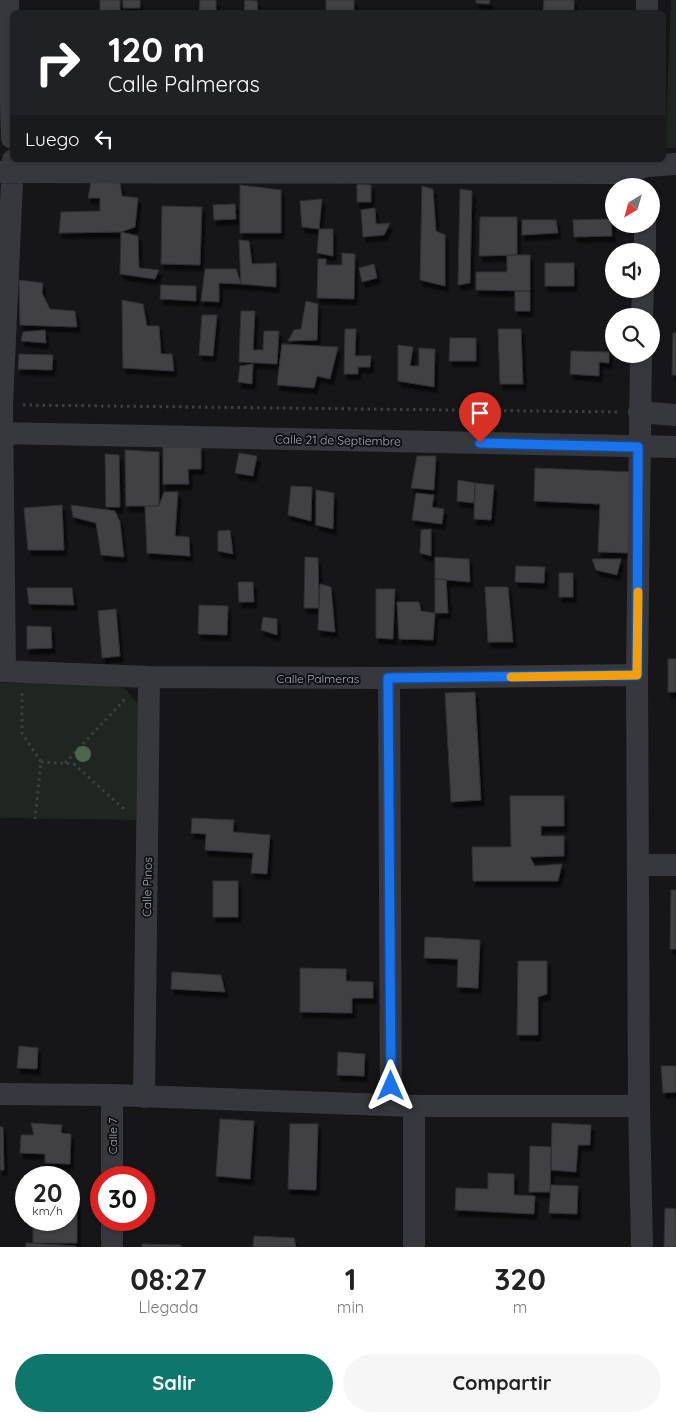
<!DOCTYPE html>
<html lang="es">
<style>
:root{--surface:#fff;--page:#f6f6f6;--text:#222;--muted:#767676;--accent:#0f766e}
body{margin:0;font-family:Quicksand,sans-serif;background:var(--page);color:var(--text);height:100vh;display:flex;flex-direction:column;font-size:19px;white-space:nowrap}
*{box-sizing:border-box;margin:0}
p{font-size:16px;color:var(--muted)}
.icon{flex:none;width:28px;height:28px;fill:none;stroke:currentColor;stroke-width:2;stroke-linecap:round;stroke-linejoin:round}
.map{position:relative;height:1247px;overflow:hidden}
.drawer{display:flex;flex-direction:column;background:var(--surface);flex:1}
.drawer>*{flex:none}
.hud{position:absolute;left:10px;top:10px;width:656px;height:152px;border-radius:8px;box-shadow:0 1px 4px #0004;background:#202124;color:#fff;overflow:hidden}
.needle{width:32px;rotate:217deg}
.tools{position:absolute;left:605px;top:178px;display:grid;gap:10px}
.tools a{display:grid;place-items:center;width:55px;height:55px;border-radius:50%;background:var(--surface);box-shadow:0 1px 4px #0004;font-size:25px}
.speed{position:absolute;left:15px;top:1166px;display:flex;gap:10px;font-size:25px;font-weight:700;text-align:center}
.speed>*{display:grid;place-content:center;width:65px;height:65px;border-radius:50%;background:var(--surface);box-shadow:0 1px 4px #0004;line-height:1}
.speed small{font-size:12px;font-weight:400}
.speed .limit{border:8px solid #d22;background:#fff;color:#111}
.pin{position:absolute;display:grid;place-items:center;width:42px;height:42px;color:#fff;margin:-51px -21px;border-radius:50% 50% 50% 0;rotate:-45deg;box-shadow:0 0 5px #0007}
.pin .icon{rotate:45deg}
.me{position:absolute;width:55px;margin:-28px;rotate:0deg;stroke-linejoin:round;filter:drop-shadow(0 0 4px #0008)}
.turn{display:flex;align-items:center;gap:18px;height:105px;padding:0 15px;font-size:22px}
.turn .icon{width:65px;height:65px;stroke-width:2.5}
.turn b{display:block;font-size:35px;line-height:42px}
.then{display:flex;align-items:center;height:48px;padding:0 15px;background:#0003;gap:10px;font-size:19px}
.eta{display:flex;justify-content:space-evenly;align-items:center;height:85px;text-align:center}
.eta b{font-size:30px;font-weight:700;line-height:35px}
.action{display:flex;gap:10px;margin-top:auto;padding:10px 15px}
.action a{flex:1;height:58px;border-radius:30px;background:var(--accent);color:#fff;font-size:20px;font-weight:700;line-height:58px;text-align:center}
.action a+a{background:var(--page);color:var(--text)}
.map>svg:first-child{display:block}
.green{fill:#1e261f}
.building{fill:#404145;stroke:#303034;filter:url(#shadow)}
.lines{fill:none;stroke-linecap:round;stroke-linejoin:round}
.path{stroke:#3d3f44;stroke-width:3;stroke-dasharray:2.5 4;stroke-linecap:butt}
.street{stroke:#37383d;stroke-width:22}
.tree{fill:#506452}
.route-casing{stroke:#114b97;stroke-width:12}
.route{stroke:#1a73e8;stroke-width:9}
.slow{stroke:#f59e0b;stroke-width:9}
.labels{text-anchor:middle;dominant-baseline:central;stroke-width:4;stroke-linejoin:round;paint-order:stroke}
.street-label{font-size:12px;fill:#a8adb8;stroke:#111113}
</style>
<div class="map">
<svg width="676" height="1247" viewBox="0 0 676 1247">
<defs>
<filter id="shadow"><feDropShadow dx="3" dy="5.5" stdDeviation="1" flood-color="#0009"/></filter>
</defs>
<rect width="100%" height="100%" fill="#161618"/>
<path class="green" d="M671,0H676V148H665Z
M0,683L115,684L125,689L138,704L136,820L0,818Z"/>
<path class="building" d="M100,0H120V11L100,12Z
M123,0H140V8H123Z
M200,0H216V12H199Z
M245,0L257,1L258,12H244Z
M326,0H354V12H326Z
M476,0H490L489,4L476,3Z
M544,0H574V12H543Z
M91,182L120,183L122,196L138,198L135,227L121,232L59,233L61,212L100,211V198H88Z
M357,184L371,185V202H357Z
M240,185L281,190V233H240Z
M422,186L433,189L436,231L445,235V286L420,280Z
M460,189L472,191L470,283L458,285Z
M322,199L319,229L302,227L300,201Z
M235,204L236,219L214,220L213,205Z
M162,206L202,207L200,265L161,264Z
M375,208L376,224L390,223L384,235L363,237L361,210Z
M480,217H517V255L479,256Z
M611,219L612,236L574,237L573,220Z
M522,220H556L558,233L522,235Z
M319,229H333V256L317,253Z
M121,232L138,236L139,268L159,270L155,279L120,274Z
M239,240L249,241L252,264L276,263V287L241,284Z
M342,253L355,254L354,299L317,298L318,259H326V265H342Z
M507,255H530V291L476,290V272H507Z
M545,263H574V286H545Z
M374,264L377,278L362,282L359,268Z
M205,269H236L241,284L219,283V302L201,301Z
M19,280L43,283L42,293L50,309L75,311L77,327L20,325Z
M161,285L196,286V301L160,299Z
M515,291H530V311H515Z
M122,300L143,304L147,326H159L161,354H172L174,371L123,368Z
M306,301L318,304L317,340L288,341L294,330L301,329Z
M241,311H255L253,350H263L264,331H279L277,364L239,362Z
M202,315H217L213,356L199,355Z
M345,329H356L355,356H371L370,367H358V374H344Z
M498,329H521L523,384H500Z
M45,330L46,343L21,341L23,332Z
M673,333H676V375H672Z
M450,338H476V361H449Z
M282,344L338,347L330,379L317,376L314,388L277,385Z
M398,345L413,347L410,366H419V348L435,349L434,387L398,381Z
M571,351L609,352V363L599,362V376L570,374Z
M19,354L53,355L52,370L18,369Z
M253,364L252,384L238,382L240,366Z
M163,447H201V469H188L189,484H163Z
M125,450L159,452V506H126Z
M239,453L257,456L253,476L235,473Z
M105,454L119,455L120,507H106Z
M417,456H436L434,490L411,488Z
M535,468L632,472L630,553L598,552L600,504L534,501Z
M458,480L475,483L474,503L457,501Z
M475,483L494,485L491,520L474,519Z
M291,486L312,487L311,521L288,515Z
M316,490L334,493L333,529L316,525Z
M164,492H178L175,536L189,537L190,556L147,553L145,506H159Z
M416,493L434,495L432,507L444,509L442,524L412,520Z
M62,505L64,550H28L24,508Z
M71,505L115,511L120,522L124,557L101,555L96,523L73,517Z
M431,529V556L420,553L421,530Z
M230,530L233,554L218,551V531Z
M305,557L318,558L319,608H304Z
M435,557L469,559L470,582L435,579Z
M592,559H621L617,575L596,570Z
M516,566L545,567L544,583L515,582Z
M559,573H573V597H559Z
M435,579H446L448,613H435Z
M238,582H253L254,602H239Z
M320,584L331,587L335,632L318,630Z
M485,587H508L513,642H488Z
M27,588H72L74,605L29,604Z
M376,589H395L393,639L376,638Z
M397,602H419L421,611L435,613L433,640L399,639Z
M199,605L228,606L227,635L198,634Z
M116,609L120,656L102,658L98,611Z
M263,617L277,619V635L261,630Z
M27,626L51,627L52,648L27,649Z
M668,659H676V692H668Z
M475,692L481,800L451,802L445,693Z
M510,796H564V826H541V836H564V856L530,857L535,866L562,864L558,881H473L472,847H511Z
M192,818L234,820L233,832L270,835L267,874L251,873L253,853L205,850L206,834L191,833Z
M213,881H238V917H213Z
M671,890H676V949H670Z
M425,937L480,940L478,988L457,987L458,959L424,958Z
M518,961H547V994L538,997V1035H517Z
M300,968L346,969V981L373,982V998H352V1013L300,1012Z
M172,972L221,975L225,992L171,989Z
M19,1046L38,1048L37,1069L17,1068Z
M338,1052L365,1054L364,1076L337,1075Z
M661,1066H676V1092L663,1093Z
M220,1119L254,1121L250,1179L216,1176Z
M31,1123L62,1125L61,1133L71,1134L70,1164L45,1163V1154L20,1153L21,1135H34Z
M552,1123L591,1125L590,1145H578L576,1172L551,1170Z
M290,1124H318L316,1190L288,1189Z
M0,1127H3L4,1170H0Z
M530,1146L551,1147L550,1192H529Z
M488,1173L514,1174V1195L535,1196L534,1214L455,1210L456,1188L488,1189Z
M551,1185L578,1186L577,1214L549,1213Z
M69,1204H77V1243H33V1220H69Z
M665,1208L676,1209V1247H664Z
M254,1236L294,1238L296,1247H253Z
M26,1243L76,1246V1247H26Z
M142,1244L181,1245V1247H142Z"/>
<g class="lines">
<path class="path" d="M23,405L619,412
M22,693V733L41,762L35,819
M41,762L74,764L125,810
M65,763L126,698"/>
<path class="street" d="M8,0L12,138
M647,0V12
M0,172L623,173L647,166L676,164
M645,251V224
M642,316L643,289
M641,354L637,675L639,1106L642,1247
M639,412L676,415
M0,433L676,447
M0,671L149,677L389,678L637,675
M5,671L2,405L13,160
M389,678L391,1105
M638,865H676
M0,1094L112,1095L414,1106H639
M144,1097L149,677
M414,1106V1247
M112,1178V1095
M112,1247V1220"/>
</g>
<circle class="tree" cx="83" cy="754" r="8"/>
<g class="lines">
<defs>
<path id="route" d="M391,1086L388,678L637,675L638,447L480,443"/>
</defs>
<use href="#route" class="route-casing"/>
<use href="#route" class="route"/>
<path class="slow" d="M511,677L637,675L638,592"/>
</g>
<g class="labels">
<g class="street-label">
<text transform="translate(338 440) rotate(1)">Calle 21 de Septiembre</text>
<text x="318" y="678">Calle Palmeras</text>
<text transform="translate(147 887) rotate(-89)">Calle Pinos</text>
<text transform="translate(112 1136) rotate(-90)">Calle 7</text>
</g>
</g>
</svg>
<div class="tools">
<a><svg class="needle" viewBox="-14 -14 28 28"><path d="M0-13l5 13h-10z" fill="#e53935"/><path d="M0 13l5-13h-10z" fill="#767676"/></svg></a>
<a><svg class="icon" aria-label="sound" viewBox="0 0 24 24"><path d="M4 9h4l5-4v14l-5-4H4zM17 9q2 3 0 6"/></svg></a>
<a><svg class="icon" aria-label="search" viewBox="0 0 24 24"><circle cx="10" cy="10" r="6"/><path d="M15 15l6 6"/></svg></a>
</div>
<div class="speed"><div>20<small>km/h</small></div><div class="limit">30</div></div>
<div class="pin" style="left:480px;top:443px;background:#d93025"><svg class="icon" aria-label="arrive" viewBox="0 0 24 24"><path d="M6 21V4h12l-3 4 3 4H6"/></svg></div>
<svg class="me" style="left:391px;top:1086px" viewBox="-20 -20 40 40"><path d="M0-17L14 15 0 8-14 15z" fill="#1a73e8" stroke="#fff" stroke-width="4"/></svg>
<div class="hud">
<div class="turn"><svg class="icon" aria-label="right" viewBox="0 0 24 24"><path d="M7 20v-9h11M14 6l5 5-5 5"/></svg><div><b>120 m</b>Calle Palmeras</div></div>
<div class="then">Luego<svg class="icon" aria-label="left" viewBox="0 0 24 24"><path d="M17 20v-9H6M10 6l-5 5 5 5"/></svg></div>
</div>
</div>
<section class="drawer">
<div class="eta">
<div><b>08:27</b><p>Llegada</p></div>
<div><b>1</b><p>min</p></div>
<div><b>320</b><p>m</p></div>
</div>
<div class="action"><a>Salir</a><a>Compartir</a></div>
</section>
